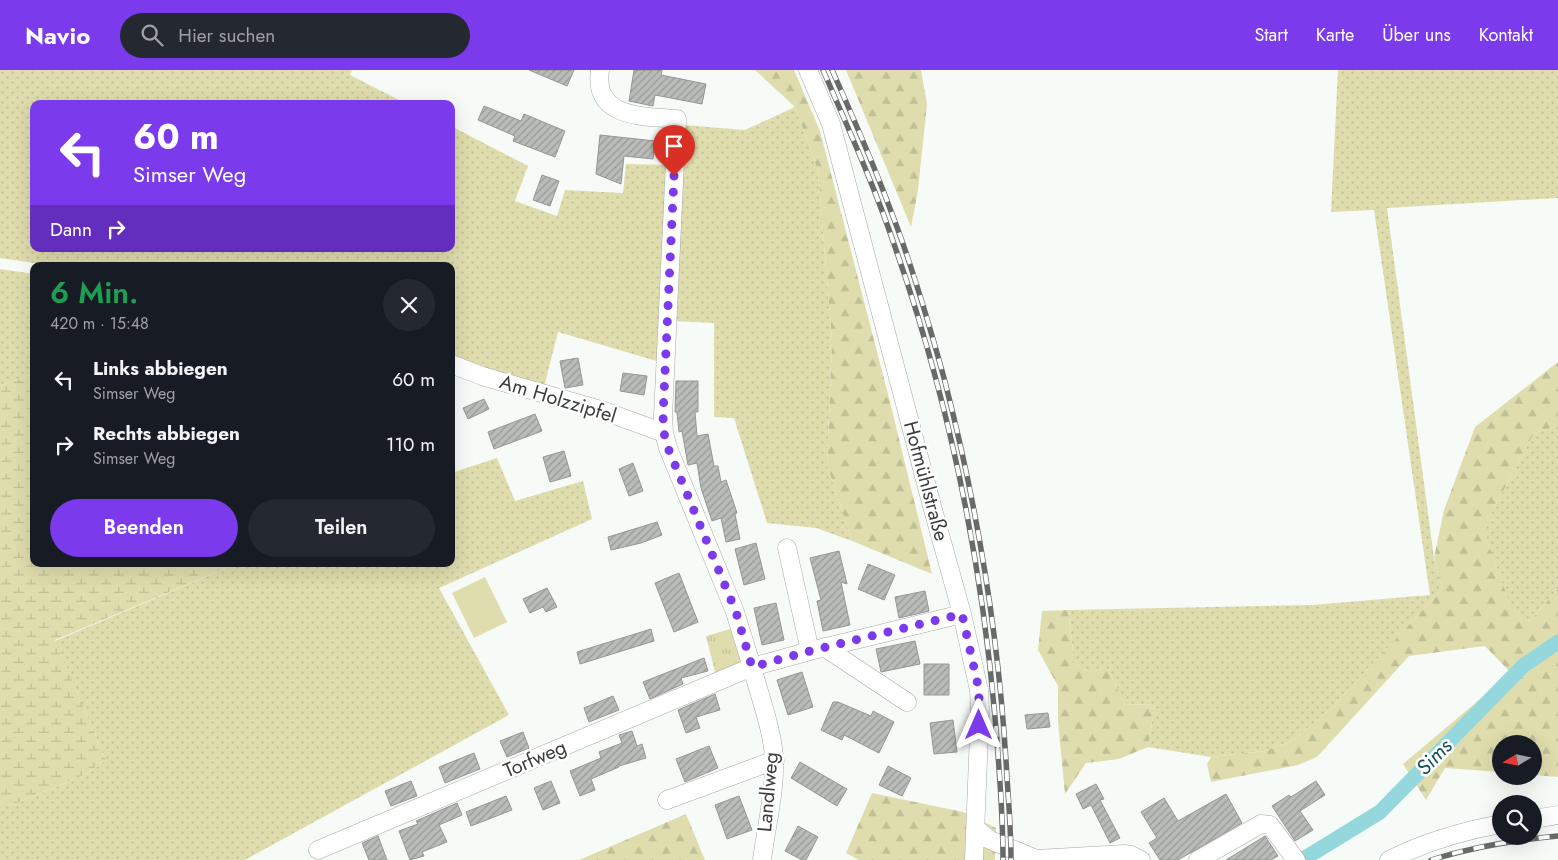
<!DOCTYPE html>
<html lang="de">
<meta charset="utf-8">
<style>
:root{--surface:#171b24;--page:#242831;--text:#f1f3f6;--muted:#9ea1a6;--accent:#7c3aed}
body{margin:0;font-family:Jost,sans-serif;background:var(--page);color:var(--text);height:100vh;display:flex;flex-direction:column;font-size:19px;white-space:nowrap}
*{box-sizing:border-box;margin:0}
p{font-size:16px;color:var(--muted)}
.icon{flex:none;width:28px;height:28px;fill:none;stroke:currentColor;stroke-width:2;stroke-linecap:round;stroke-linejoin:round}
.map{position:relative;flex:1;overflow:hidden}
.sheet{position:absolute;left:30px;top:192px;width:425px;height:305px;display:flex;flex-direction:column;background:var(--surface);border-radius:10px;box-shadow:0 5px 20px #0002}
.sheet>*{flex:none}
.guide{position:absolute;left:30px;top:30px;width:425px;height:152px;border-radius:10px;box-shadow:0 5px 20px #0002;background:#7c3aed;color:#fff;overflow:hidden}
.needle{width:32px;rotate:260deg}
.controls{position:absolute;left:1492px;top:665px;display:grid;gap:10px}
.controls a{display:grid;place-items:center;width:50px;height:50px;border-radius:50%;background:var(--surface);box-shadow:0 5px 20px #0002;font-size:25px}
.pin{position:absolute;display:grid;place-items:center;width:42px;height:42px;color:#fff;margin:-51px -21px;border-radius:50% 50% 50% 0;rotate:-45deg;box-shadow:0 0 5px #0007}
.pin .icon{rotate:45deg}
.me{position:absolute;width:55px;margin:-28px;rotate:0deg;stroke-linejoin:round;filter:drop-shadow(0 0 4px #0008)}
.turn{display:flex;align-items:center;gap:18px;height:105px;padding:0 20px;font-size:22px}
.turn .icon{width:65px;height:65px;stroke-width:2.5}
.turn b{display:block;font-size:35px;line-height:42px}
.then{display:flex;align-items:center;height:48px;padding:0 20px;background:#0003;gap:10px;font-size:19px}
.round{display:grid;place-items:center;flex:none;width:52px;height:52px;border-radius:26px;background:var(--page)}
.summary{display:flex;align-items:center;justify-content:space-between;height:85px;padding:0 20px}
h1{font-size:30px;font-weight:600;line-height:38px;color:#1e9e55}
.cta{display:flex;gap:10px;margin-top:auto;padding:10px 20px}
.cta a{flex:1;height:58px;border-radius:30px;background:var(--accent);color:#fff;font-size:20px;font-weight:600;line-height:58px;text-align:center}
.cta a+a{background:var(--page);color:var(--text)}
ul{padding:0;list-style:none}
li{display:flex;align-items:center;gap:15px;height:65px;padding:0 20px}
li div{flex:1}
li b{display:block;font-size:19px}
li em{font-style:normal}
header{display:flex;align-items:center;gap:30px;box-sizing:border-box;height:70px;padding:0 25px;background:var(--accent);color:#fff}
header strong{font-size:24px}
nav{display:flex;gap:28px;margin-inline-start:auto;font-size:18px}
.search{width:350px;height:45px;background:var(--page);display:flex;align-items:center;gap:12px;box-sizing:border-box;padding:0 18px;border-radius:28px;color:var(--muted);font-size:19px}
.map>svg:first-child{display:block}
.grass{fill:url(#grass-dots)}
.forest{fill:url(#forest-firs)}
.wetland{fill:url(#wetland-marsh)}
.park{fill:url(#park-tufts)}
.pitch{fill:#dfddad}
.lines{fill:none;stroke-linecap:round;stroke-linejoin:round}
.canal{stroke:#94d8de;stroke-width:15}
.building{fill:url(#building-hatch);stroke:#969794}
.minor-casing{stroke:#a6aaa7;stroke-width:19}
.minor{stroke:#fff;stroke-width:18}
.rail-casing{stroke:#686a69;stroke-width:5.5}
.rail{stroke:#fff;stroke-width:4;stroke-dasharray:11;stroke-linecap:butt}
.route{stroke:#7c3aed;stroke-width:9;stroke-dasharray:0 16.2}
.labels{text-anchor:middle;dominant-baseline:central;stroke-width:5;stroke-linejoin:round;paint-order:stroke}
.street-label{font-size:20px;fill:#3b3d3c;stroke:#fff}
.water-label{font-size:21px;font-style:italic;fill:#134f53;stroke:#fff}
</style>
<header>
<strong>Navio</strong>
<div class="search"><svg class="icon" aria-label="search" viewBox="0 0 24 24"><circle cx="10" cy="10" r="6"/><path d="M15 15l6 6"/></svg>Hier suchen</div>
<nav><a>Start</a><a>Karte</a><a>Über uns</a><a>Kontakt</a></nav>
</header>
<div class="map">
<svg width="1558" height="790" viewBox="0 0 1558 790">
<defs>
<pattern id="grass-dots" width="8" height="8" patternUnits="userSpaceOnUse" patternTransform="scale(1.25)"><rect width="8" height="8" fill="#dfddad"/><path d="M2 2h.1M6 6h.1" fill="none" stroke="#c0bf96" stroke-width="1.8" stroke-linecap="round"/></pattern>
<pattern id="forest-firs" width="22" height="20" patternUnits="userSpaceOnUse" patternTransform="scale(1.25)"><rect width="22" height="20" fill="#dfddad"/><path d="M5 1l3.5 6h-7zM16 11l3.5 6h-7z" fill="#c0bf96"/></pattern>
<pattern id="wetland-marsh" width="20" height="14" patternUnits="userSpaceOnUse" patternTransform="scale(1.25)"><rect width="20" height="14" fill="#dfddad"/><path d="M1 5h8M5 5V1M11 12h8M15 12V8" fill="none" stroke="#c0bf96"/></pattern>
<pattern id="park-tufts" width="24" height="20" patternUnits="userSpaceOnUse" patternTransform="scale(1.25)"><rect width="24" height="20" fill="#dfddad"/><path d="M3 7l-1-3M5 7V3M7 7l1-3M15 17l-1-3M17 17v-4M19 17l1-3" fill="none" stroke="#c0bf96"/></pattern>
<pattern id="building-hatch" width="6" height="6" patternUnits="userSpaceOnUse" patternTransform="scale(1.25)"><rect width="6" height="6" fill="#babcb9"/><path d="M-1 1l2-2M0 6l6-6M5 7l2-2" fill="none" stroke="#989a98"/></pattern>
</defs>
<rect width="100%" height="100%" fill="#f7fbf8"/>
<path class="grass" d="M0,0H352L350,5L407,34H34V179H451V56L528,96L515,131L557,146L565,120L623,123L626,94L670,95L660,292L558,262L543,321L451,290V196H54L0,188Z
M1338,0H1558V128L1387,138L1434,488L1442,519L1333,637L1291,672L1264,681L1211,687L1148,677L1155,634L1125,635L1109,601H1088L1071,592L1073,581L1068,540L1312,535L1430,525L1374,140L1331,142Z
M795,37L818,101L832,270L827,395L852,471L816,458L767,453L734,348L714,347V253L671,251L683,55L745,60Z
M0,199L34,204V303L0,316Z
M1558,356V519L1530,551L1510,535L1487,470V451L1534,363Z
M497,388L515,431L583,411L592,449L439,518L509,645L245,790H0V740L84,705L106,690L55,571L236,494H451V403Z"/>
<path class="forest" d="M755,0H794L820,61L890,332L932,504L852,471L827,395L832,270L818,101L795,37Z
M846,0H921L927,34L918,120L911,157Z
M1558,292V356L1534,363L1487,451V470L1510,534L1530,551L1558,519V707L1534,705V674H1501V702L1445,698L1426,730L1403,694L1511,603L1485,576L1409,586L1317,687L1298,695L1211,712L1207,694L1211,687L1264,681L1291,672L1333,637L1442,519L1434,488L1444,440L1475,357Z
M1068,540L1073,581L1072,592L1088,601H1109L1125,635L1155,634L1148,677L1119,689L1086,693L1065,724L1058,652V616L1038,580L1042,541Z
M872,723L963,742L996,758L995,790H859L846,783Z
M686,744L705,790H579Z"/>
<path class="wetland" d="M34,303V494H236L55,570L106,690L84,705L0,740V316Z"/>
<path class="park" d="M734,558L743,594L716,606L706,566Z"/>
<path class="pitch" d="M485,507L507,552L474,568L452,523Z"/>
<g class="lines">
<path class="canal" d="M1302,790L1380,742L1523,596L1558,572"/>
</g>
<path class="building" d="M529,0H574L567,16Z
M634,0H662L661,5L706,14L702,34L655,25L653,36L629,31Z
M484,36L521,51L524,44L565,61L555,87L513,71L515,66L478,50Z
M600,65L655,71L653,89L624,86L621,114L596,104Z
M542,105L559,111L550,136L533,130Z
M578,288L583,315L565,318L560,291Z
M623,303L647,306L644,325L620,321Z
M676,311H698V342H695L697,366L708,364L714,396H718L721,412L726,410L737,443L735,444L740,469L726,472L721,448L712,451L701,418L697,393L688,395L682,361L679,362L677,342H675Z
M484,329L489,339L468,349L463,338Z
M535,344L542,361L494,379L488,362Z
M564,381L571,406L550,412L543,387Z
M633,393L643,421L629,426L619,399Z
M657,452L662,465L641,473L611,480L608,467Z
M756,473L765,509L744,515L735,479Z
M839,481L847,514L841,512L850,555L823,561L817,531L821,530L810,488Z
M868,494L895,505L884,530L858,519Z
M679,503L698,552L674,562L655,513Z
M547,518L557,537L546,542L543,537L530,543L523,529Z
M925,521L929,541L899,548L895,527Z
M776,533L784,570L762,575L754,538Z
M651,559L654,571L580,594L577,582Z
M915,571L920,594L881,602L876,579Z
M704,588L708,601L681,608L683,614L650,629L643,612Z
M924,594H949V625H924Z
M802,602L813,637L788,645L777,610Z
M715,624L720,640L696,647L700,658L686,663L678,640Z
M613,626L619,640L589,652L584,638Z
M833,632H838L871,646L873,641L894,652L879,683L844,665L842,670L821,660Z
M1048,643L1050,657L1027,659L1025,645Z
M953,650L957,682L934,684L930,653Z
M632,661L637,676L642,674L646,688L619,696V697L591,709L595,720L580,726L570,701L601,688L599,682L622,673L619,665Z
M523,662L529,678L507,687L500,671Z
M709,676L718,698L685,712L676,689Z
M474,683L480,699L445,713L439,697Z
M800,692L847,719L837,736L791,708Z
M888,696L911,708L902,726L879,715Z
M411,711L417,726L391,736L385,721Z
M551,711L560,733L543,740L534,718Z
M1316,711L1325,725L1300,741L1313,760L1295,771L1272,736L1289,725L1291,727Z
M1096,714L1104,729L1100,730L1120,768L1110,773L1091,735L1083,739L1076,724Z
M1226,724L1242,753L1178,790H1160L1149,773L1157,768L1141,742L1164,728L1178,751Z
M506,726L512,740L471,756L466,742Z
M739,726L752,760L727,769L715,735Z
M457,733L462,745L439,755L447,772L422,782L424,786L410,790L399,761L418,754L416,751Z
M798,756L818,767L806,790H802L785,781Z
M378,766L387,790H369L362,773Z
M1265,766L1278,786L1271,790H1226Z"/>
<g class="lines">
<defs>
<path id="minor" d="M600,0C593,49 644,46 677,49L663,346L664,363L668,378L735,542L752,597L810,581L962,544
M808,0L831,54L932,436L962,544L979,620L980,638L974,790
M451,294L482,306L604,341L664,363
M787,478L810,581
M824,577L907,632
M667,730L775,690
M1534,749L1558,745
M975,762L979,761L990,770L1039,790
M318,780L752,597C759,624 774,664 774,691C775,722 766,758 762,790
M1037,789L1124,784L1131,785L1141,790
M1198,790L1261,754L1270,755L1296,790
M1389,790C1425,772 1462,761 1501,754"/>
</defs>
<use href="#minor" class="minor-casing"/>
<use href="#minor" class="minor"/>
<defs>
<path id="rail" d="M823,0C848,58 874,115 894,174C948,327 981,486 995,647C999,694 1003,742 1003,790
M832,0C852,45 872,90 889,136C911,192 928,250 944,308C978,439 1000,573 1007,708C1009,735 1011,763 1011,790
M1431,790C1472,777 1515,770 1558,766"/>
</defs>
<use href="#rail" class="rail-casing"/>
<use href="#rail" class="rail"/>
</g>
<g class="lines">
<path class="route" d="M674,106L663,346L664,363L668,378L736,542L752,597L810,581L962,544L979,620V655"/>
</g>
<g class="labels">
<g class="street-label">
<text transform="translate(558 329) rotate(17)">Am Holzzipfel</text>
<text transform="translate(926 411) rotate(75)">Hofmühlstraße</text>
<text transform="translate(535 689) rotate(-23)">Torfweg</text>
<text transform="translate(768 722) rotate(-85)">Landlweg</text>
</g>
<g class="water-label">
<text transform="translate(1434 687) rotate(-46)">Sims</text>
</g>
</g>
</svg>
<div class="controls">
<a><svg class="needle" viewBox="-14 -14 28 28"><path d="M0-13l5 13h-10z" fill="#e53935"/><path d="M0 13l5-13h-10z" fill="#9ea1a6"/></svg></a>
<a><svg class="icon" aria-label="search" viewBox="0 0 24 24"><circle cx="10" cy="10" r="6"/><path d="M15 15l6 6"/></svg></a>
</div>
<div class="pin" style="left:674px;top:106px;background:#d93025"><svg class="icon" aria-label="arrive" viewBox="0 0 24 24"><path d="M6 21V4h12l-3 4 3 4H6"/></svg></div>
<svg class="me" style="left:979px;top:655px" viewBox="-20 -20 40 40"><path d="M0-17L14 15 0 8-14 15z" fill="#7c3aed" stroke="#fff" stroke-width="4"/></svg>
<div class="guide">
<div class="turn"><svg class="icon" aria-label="left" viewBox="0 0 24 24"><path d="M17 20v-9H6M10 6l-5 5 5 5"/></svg><div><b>60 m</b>Simser Weg</div></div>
<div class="then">Dann<svg class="icon" aria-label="right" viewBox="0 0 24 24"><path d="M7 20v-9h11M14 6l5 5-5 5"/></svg></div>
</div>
<section class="sheet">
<div class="summary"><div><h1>6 Min.</h1><p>420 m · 15:48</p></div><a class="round"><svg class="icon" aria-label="close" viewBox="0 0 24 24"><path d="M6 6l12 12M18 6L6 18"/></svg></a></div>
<ul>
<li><svg class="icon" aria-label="left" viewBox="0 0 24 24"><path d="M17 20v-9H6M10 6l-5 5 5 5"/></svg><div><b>Links abbiegen</b><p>Simser Weg</p></div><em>60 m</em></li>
<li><svg class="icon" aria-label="right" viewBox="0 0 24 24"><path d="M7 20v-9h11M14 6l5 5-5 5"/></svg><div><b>Rechts abbiegen</b><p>Simser Weg</p></div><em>110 m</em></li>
</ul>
<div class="cta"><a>Beenden</a><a>Teilen</a></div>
</section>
</div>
